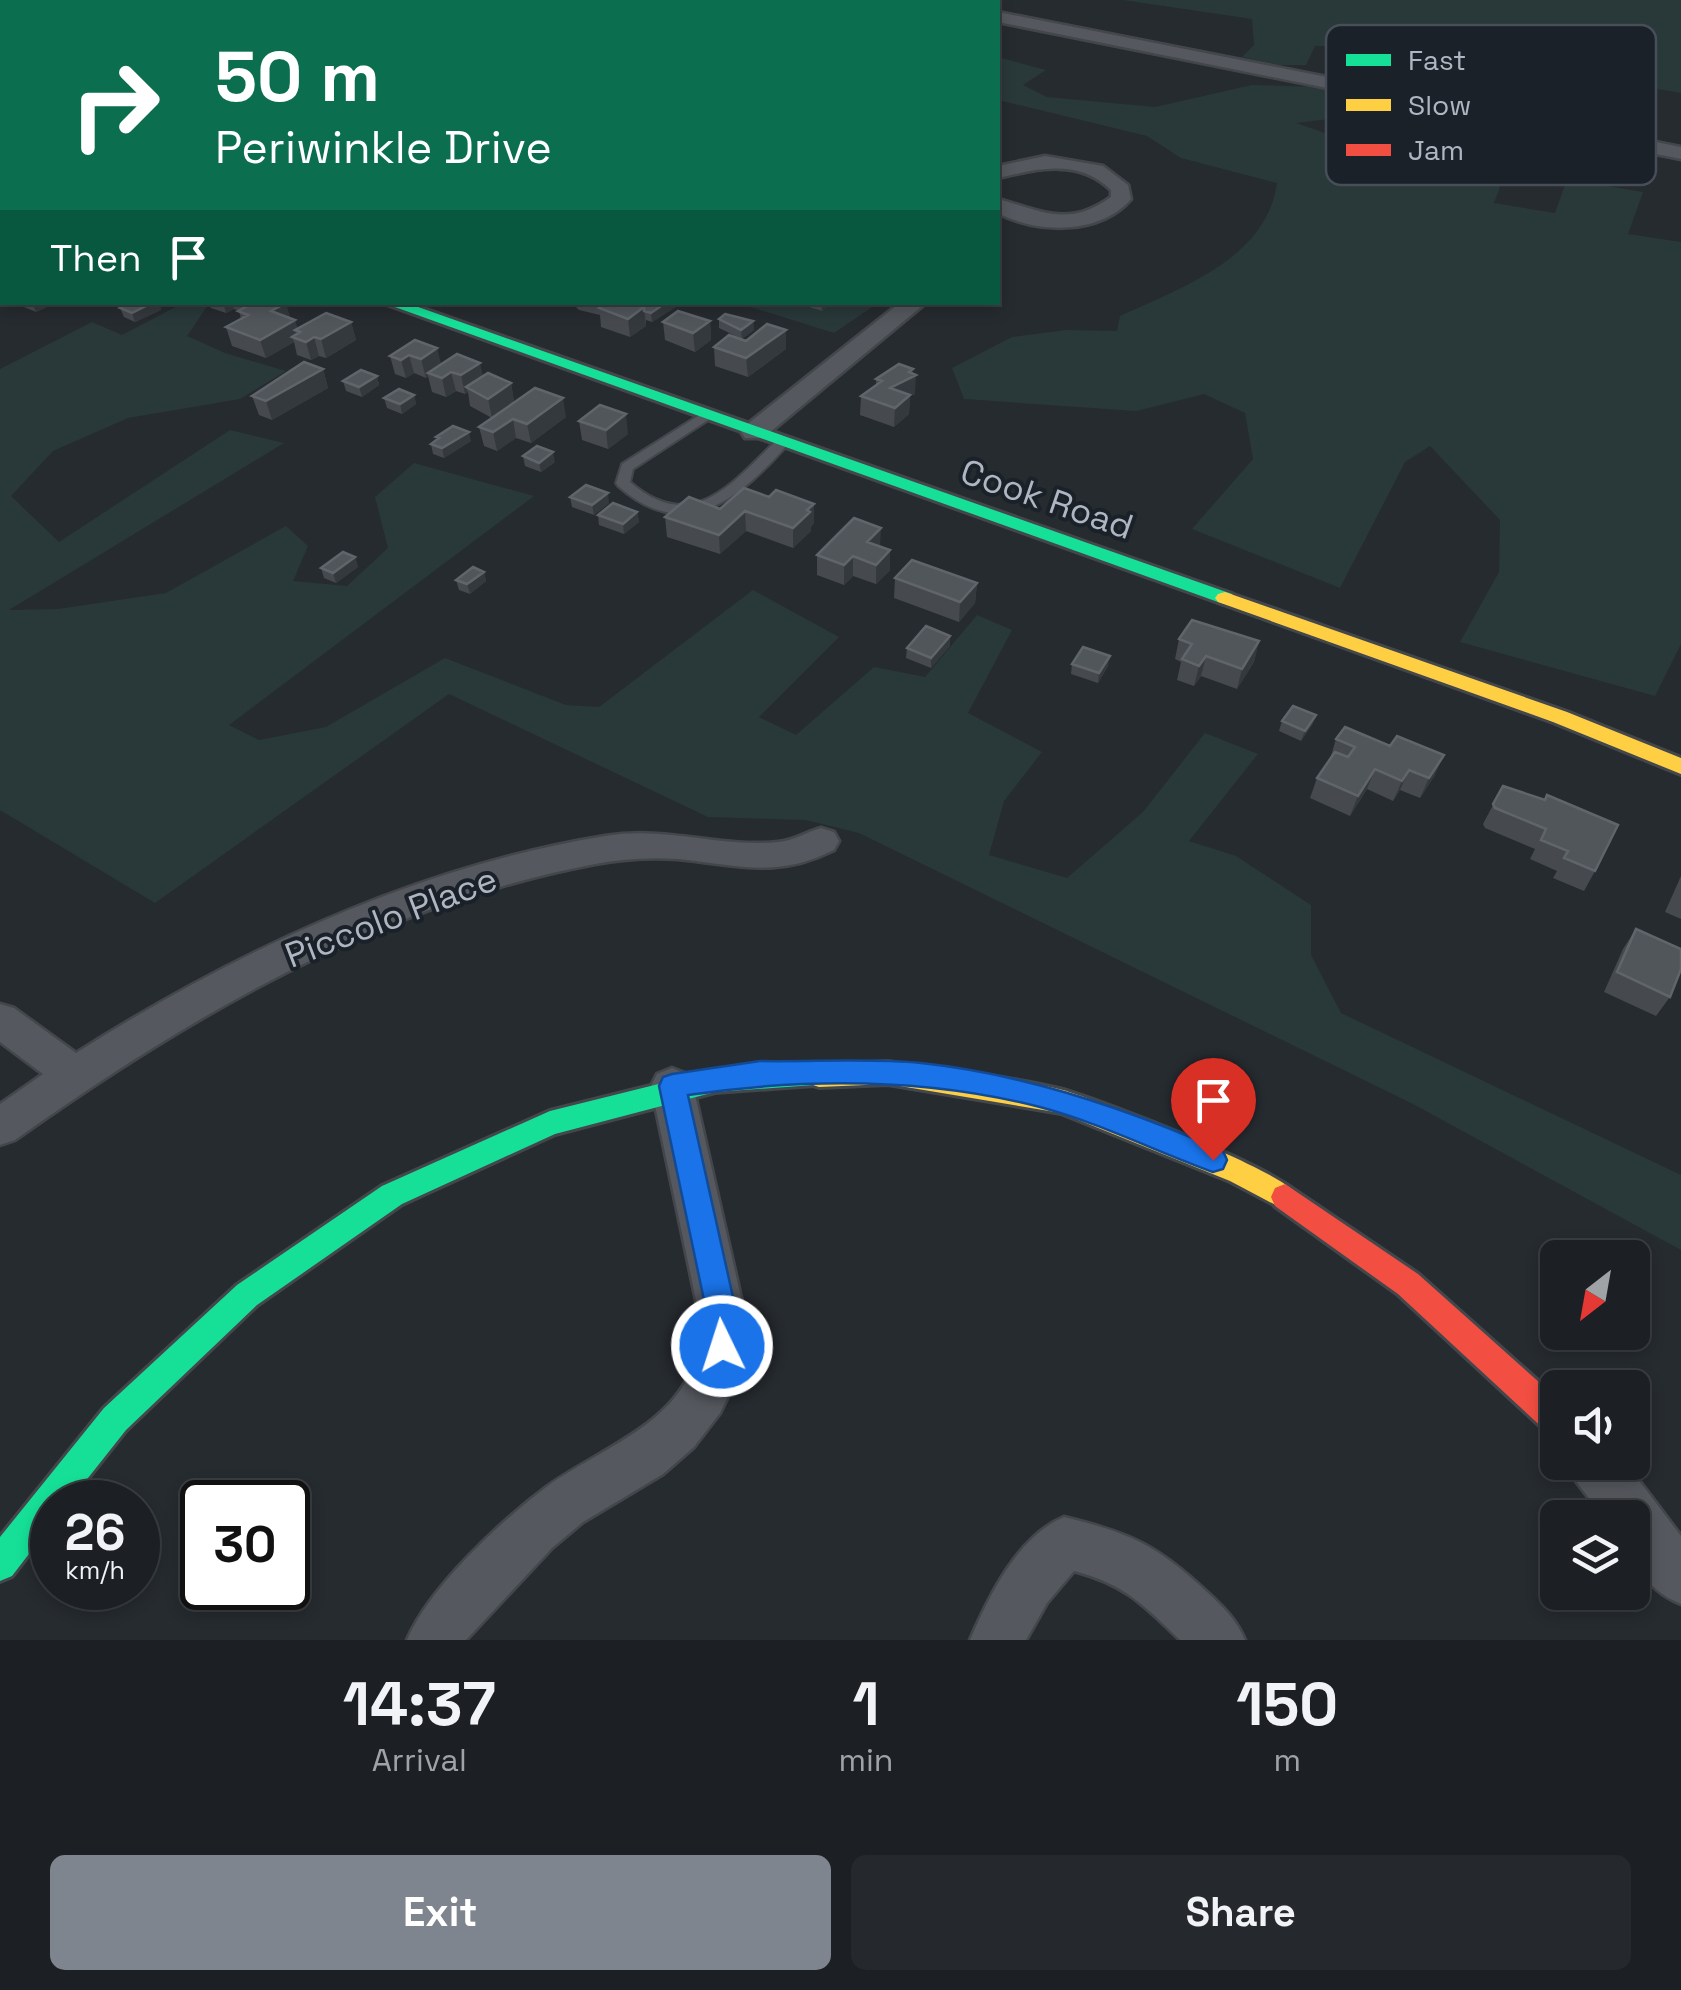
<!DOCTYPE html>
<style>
:root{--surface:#1c2024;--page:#25282c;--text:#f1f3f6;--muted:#a0a3a6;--line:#3a3e41;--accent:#7f858e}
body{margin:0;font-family:"Space Grotesk",sans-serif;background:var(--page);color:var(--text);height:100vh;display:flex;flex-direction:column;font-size:38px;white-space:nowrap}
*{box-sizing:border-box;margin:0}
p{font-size:32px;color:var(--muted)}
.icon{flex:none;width:55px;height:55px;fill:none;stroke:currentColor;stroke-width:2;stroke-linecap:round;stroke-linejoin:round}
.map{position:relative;height:1640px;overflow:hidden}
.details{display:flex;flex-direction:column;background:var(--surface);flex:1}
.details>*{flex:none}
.guide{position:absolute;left:0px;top:0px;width:1000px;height:305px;box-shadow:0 5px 15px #0003,0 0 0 2px var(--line);background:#0b6e4f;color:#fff;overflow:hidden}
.needle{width:65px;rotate:211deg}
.fabs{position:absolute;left:1540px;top:1240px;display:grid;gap:20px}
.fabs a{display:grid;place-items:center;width:110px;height:110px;border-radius:15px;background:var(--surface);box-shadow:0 5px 15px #0003,0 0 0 2px var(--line);font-size:50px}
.speed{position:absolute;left:30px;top:1480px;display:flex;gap:20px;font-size:50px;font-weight:700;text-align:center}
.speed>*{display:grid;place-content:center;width:130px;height:130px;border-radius:50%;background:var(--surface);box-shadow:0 5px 15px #0003,0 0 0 2px var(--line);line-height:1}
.speed small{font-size:25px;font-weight:400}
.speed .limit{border:5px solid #111;border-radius:15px;background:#fff;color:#111}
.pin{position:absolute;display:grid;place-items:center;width:85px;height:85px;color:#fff;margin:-102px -42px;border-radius:50% 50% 50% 0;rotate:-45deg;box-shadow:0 0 10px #0007}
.pin .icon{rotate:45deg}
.me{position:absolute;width:110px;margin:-55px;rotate:356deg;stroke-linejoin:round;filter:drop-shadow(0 0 8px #0008)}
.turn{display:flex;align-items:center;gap:35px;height:210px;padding:0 50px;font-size:45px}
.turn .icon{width:130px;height:130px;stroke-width:2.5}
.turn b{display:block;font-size:70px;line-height:85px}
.then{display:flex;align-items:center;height:95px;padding:0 50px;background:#0003;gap:20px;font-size:38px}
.eta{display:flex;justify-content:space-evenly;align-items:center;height:170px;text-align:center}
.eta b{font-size:60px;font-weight:600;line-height:70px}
.action{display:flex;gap:20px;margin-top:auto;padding:20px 50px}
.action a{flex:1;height:115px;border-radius:15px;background:var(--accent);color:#fff;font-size:40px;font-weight:600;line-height:115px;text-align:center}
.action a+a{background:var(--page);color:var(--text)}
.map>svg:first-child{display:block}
.green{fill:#293839}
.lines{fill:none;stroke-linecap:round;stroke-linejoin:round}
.lane-casing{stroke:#43474b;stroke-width:4}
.street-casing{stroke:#43474b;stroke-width:5}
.fast-casing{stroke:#43474b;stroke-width:6}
.slow-casing{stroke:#43474b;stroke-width:6}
.jam-casing{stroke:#43474b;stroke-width:6}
.lane{fill:#55585e;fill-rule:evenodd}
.street{fill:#55585e;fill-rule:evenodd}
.fast{fill:#16e098;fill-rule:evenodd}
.slow{fill:#ffcf43;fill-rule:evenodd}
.jam{fill:#f24e42;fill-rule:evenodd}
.wall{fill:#464a4f}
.shaded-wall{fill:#34393d}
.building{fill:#51565b;stroke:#60656b;stroke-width:2.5}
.route{fill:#1a73e8;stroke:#114b97;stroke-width:2.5}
.labels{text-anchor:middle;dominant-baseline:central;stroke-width:8;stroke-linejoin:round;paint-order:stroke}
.street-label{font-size:35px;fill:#afb6c1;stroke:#1a2129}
.key{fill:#1a2129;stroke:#474e57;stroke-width:2.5}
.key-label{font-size:28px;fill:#afb6c1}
</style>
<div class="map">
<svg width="1681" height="1640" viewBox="0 0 1681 1640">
<rect width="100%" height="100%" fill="#262b30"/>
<path class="green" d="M1123,0H1681V93L1512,64L1477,109L1344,82L1375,67L1359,47L1315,46L1306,65H1276L1242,57L1254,45L1252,19Z
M998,57L1046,70L1023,85L1047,97L1155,107L1252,85L1318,87L1398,105L1402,111L1390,122L1338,118L1296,123L1348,141L1344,155L1352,174L1417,176L1452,136L1501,146L1503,179L1494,203L1555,213L1567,179L1643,192L1628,234L1681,242V644L1655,696L1460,642L1499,572L1500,520L1430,446L1405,462L1340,588L1192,529L1253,459L1245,413L1204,394L1136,411L964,399L952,368L1012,337L1066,330L1117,331L1120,316C1181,288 1267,258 1277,183L1181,158L1147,136L998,100Z
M210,302L187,336L225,353L286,371L240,399L128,418L53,451L11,496L59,542L230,430L284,443L9,610L58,609L166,593L286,526L308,546L293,581L347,586L388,548L375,497L414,463L534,496L229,725L259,740L326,727L445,658L566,705L599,707L753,590L839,637L759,717L796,735L874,667L925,677L977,615L1012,630L968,713L1042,752L1004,801L989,855L1067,878L1143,812L1205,733L1258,754L1189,841L1236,856L1311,905V955L1341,1013L1681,1175V1250L1413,1104L859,833L806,820L708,817L449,694L155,903L0,810V369L92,322L122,335L183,303Z
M738,303H878L834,333Z"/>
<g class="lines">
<defs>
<path id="lane" d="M706,411L711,412V418L633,469L630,482C693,537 734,481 778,439H788L790,442C742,496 687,547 618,486L616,483L622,464Z"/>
<path id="street" d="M904,0H932L933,2H906Z
M998,12L1681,147V159L998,22Z
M2,96V108L0,109V97Z
M1045,156L1103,166L1128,185L1131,199C1100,235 1037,234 998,213V199C1042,211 1068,228 1111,197V190C1078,158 1037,169 998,178V166Z
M901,302H927L763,438H745L741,432L745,426Z
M821,828L834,832L839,841L834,850C776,879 738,865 678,859C650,857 622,859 595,864C379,905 191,1015 15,1140L0,1145V1104L43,1074L0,1042V1004L14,1008L76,1053C237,951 415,867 605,836C667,826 720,848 778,842C793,841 806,832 821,828Z
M672,1068L687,1074L693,1086L747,1324L741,1369L720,1413L694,1447L663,1474L583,1522L552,1548L466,1640H407C429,1588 500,1522 545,1488C593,1452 675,1426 694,1362C698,1350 699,1336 701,1324L651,1086L657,1074Z
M1568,1462H1625L1681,1536V1604C1640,1587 1632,1558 1632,1518H1604L1575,1480Z
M1064,1517C1130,1533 1157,1545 1207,1592C1223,1607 1236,1619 1245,1640H1180C1143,1604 1124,1584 1074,1571L1047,1603L1026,1640H970C989,1596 1018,1536 1064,1517Z"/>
<path id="fast" d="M381,302H404L1232,594L1235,598L1225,604L1218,602Z
M819,1065L828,1068L832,1076L828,1084L715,1092L555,1134L402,1204L257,1305L126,1430L69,1502H52V1524L12,1576L0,1581V1537L104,1408L237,1285L382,1186L550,1111L715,1070Z"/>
<path id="slow" d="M0,158L2,159V167L0,166Z
M1225,592L1567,712L1681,758V774L1553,722L1218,602L1215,598L1218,594Z
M888,1062C946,1071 1007,1076 1063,1090C1098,1100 1288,1172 1299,1197L1295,1206L1285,1210L1230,1181L1061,1113L888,1084L819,1087L810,1084L806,1076L810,1068L819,1065Z"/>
<path id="jam" d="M1285,1184L1418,1274L1558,1399V1436L1547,1432L1398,1294L1275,1206L1271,1197L1275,1188Z"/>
</defs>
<use href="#lane" class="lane-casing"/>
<use href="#street" class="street-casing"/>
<use href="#fast" class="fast-casing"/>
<use href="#slow" class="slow-casing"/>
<use href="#jam" class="jam-casing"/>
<use href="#lane" class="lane"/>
<use href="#street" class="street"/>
<use href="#fast" class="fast"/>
<use href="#slow" class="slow"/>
<use href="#jam" class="jam"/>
</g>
<path class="wall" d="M18,302H58L36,312L19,305Z
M132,302H159L161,310L135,322L124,317L120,308Z
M209,302H285L290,318L298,329L351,322L356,340L326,358L319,356L311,360L297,355L294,342L266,358L232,346L226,327L241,319L239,311L234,309L226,313L211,308Z
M575,302H636V305L638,306L642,302H678L679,305L652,322L646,320V326L630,337L601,327L600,315L579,310L576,307Z
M800,302H833L822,311L800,304Z
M719,319L753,321L754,330L742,339L719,328Z
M710,321L711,340L695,352L665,340L663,322Z
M786,330V349L748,377L715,366L714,347Z
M415,340L441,364L511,383L514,402L492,418L470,406L468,392L465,394L456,391L446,397L432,392L428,376L426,378L414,373L406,378L395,374L390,356Z
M323,369L328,388L272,420L259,415L252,396Z
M913,374L915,394L910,396L909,414L894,427L860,415L861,396L876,385V379Z
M377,376L379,385L362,397L346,391L343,381Z
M535,388L566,417L531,443L516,438L497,451L484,446L479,427Z
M414,395L416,404L402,414L387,408L384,398Z
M579,421L628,434L608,449L582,440Z
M436,437L471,441L444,458L433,454L431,444L437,440Z
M523,456L555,462L541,472L525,466Z
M744,488L814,523L811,527V531L793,548L746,531L720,554L667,537L665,517L720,509Z
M570,497L609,503L594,515L572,507Z
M637,512L639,522L624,534L599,525L598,515Z
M880,547L890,550V570L876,584L853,576L844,585L817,575V555Z
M355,557L358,567L336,583L324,578L321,568Z
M484,572L486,581L470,594L459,590L456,580Z
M895,578L977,583L975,603L959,622L894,598Z
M950,636V646L931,668L906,658L907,648Z
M1179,639L1259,641L1254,662L1237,689L1201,676L1194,686L1177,680L1181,662L1175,659Z
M1072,664L1108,666L1098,683L1071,674Z
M1316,715L1312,725L1301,741L1279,731L1282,721Z
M1336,739L1435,775L1420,798L1400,790L1393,801L1367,789L1350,816L1310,798L1317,778L1330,759Z
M1503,786L1595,871L1584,891L1553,878L1557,871L1530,859L1535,849L1485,828L1483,824Z
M1681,876V919L1665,912Z
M1636,929L1670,997L1656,1016L1604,992L1623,949Z"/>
<path class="shaded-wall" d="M2,247V268L0,269V248Z
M32,302H58L36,312Z
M154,302H159L161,310L135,322L132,313Z
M223,302H231L234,309L226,313Z
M626,302H636V308L644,307L646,326L630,337Z
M667,302H678L679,305L652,322L651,313Z
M821,302H833L822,311Z
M286,303L291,321L271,311Z
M295,320L299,332L295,330L298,339L292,337L294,342L266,358L260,340Z
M710,321L711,340L695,352L693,333Z
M753,321L754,330L742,339L741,330Z
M351,322L356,340L326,358L321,339Z
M786,330V349L748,377L746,358Z
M314,337L319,356L311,360L306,342Z
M437,348L442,367L428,373V376L426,378L421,359Z
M409,355L414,373L406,378L401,360Z
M480,363L484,381L466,387L468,392L465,394L461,375Z
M323,369L328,388L272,420L266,401Z
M913,369L912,376L916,375L915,394L910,396L909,414L894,427L895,408L905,399L890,407V388Z
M451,372L456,391L446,397L442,378Z
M377,376L379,385L362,397L359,387Z
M511,383L514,402L492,418L488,399Z
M414,395L416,404L402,414L400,404Z
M563,398L566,417L531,443L527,424Z
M626,414L628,434L608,449L606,430Z
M513,419L516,438L497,451L493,432Z
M469,432L471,441L444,458L442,448Z
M553,452L555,462L541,472L539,463Z
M608,493L609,503L594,515L592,505Z
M814,504V523L811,527V531L793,548V528Z
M745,511L746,531L720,554L719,535Z
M637,512L639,522L624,534L623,524Z
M881,528L880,548L867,542Z
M890,550V570L876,584V565Z
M853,556V576L844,585V565Z
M355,557L358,567L336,583L333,573Z
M484,572L486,581L470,594L467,584Z
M977,583L975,603L959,622L960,602Z
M950,636V646L931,668V658Z
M1259,641L1254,662L1237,689L1242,669Z
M1110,656L1108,666L1098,683L1099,673Z
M1206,656L1201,676L1194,686L1199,666Z
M1316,715L1312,725L1301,741L1305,731Z
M1444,755L1435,775L1420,798L1429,778Z
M1375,769L1367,789L1350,816L1358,796Z
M1409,770L1400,790L1393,801L1402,781Z"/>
<path class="building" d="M2,231V247L0,248V232Z
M132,302H154L132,313L120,308Z
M255,302L286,303L271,311L295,320L260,340L226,327L248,315L238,311Z
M607,302H628L644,307L628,319L599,308Z
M642,302H667L651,313L644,311V307L638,306Z
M678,311L710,321L693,333L663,322Z
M326,313L351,322L321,339L314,337L306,342L292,337L300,332L295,330Z
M725,314L753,321L741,330L719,319Z
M767,324L786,330L746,358L714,347L729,335L746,341Z
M415,340L437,348L421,359L409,355L401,360L390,356Z
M457,354L480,363L461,375L451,372L442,378L428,373Z
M304,362L323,369L266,401L252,396Z
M899,364L913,369L909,372L916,375L890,388L910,395L895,408L861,396L882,381L876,379Z
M361,370L377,376L359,387L343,381Z
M488,373L511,383L488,399L466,387Z
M535,388L563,398L527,424L513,419L493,432L479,427Z
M399,389L414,395L400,404L384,398Z
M600,405L626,414L606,430L579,421Z
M453,426L469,432L442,448L431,444L439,438L436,437Z
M537,446L553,452L539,463L523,456Z
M586,485L608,493L592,505L570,497Z
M744,488L769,497L776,490L814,504L807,510L810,512L793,528L745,511L719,535L665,517L689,497L720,509Z
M613,503L637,512L623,524L598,515Z
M854,518L881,528L867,542L890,550L876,565L853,556L844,565L817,555Z
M343,552L355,557L333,573L321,568Z
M912,560L977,583L960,602L895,578Z
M473,567L484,572L467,584L456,580Z
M1192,620L1259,641L1242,669L1206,656L1199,666L1182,659L1192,644L1179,639Z
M926,626L950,636L931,658L907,648Z
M1083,647L1110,656L1099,673L1072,664Z
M1293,706L1316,715L1305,731L1282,721Z
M1345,727L1390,746L1397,736L1444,755L1429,778L1409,770L1402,781L1375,769L1358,796L1317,778L1335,752L1348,757L1355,747L1336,739Z
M1503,786L1545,800L1547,795L1618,825L1595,871L1564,858L1568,851L1541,840L1546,829L1495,808L1493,804Z
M1636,929L1681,949V969L1670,997L1617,972Z"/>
<path class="route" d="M760,1061C813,1062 869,1058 921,1063C1026,1074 1128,1109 1223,1151L1227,1160L1223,1169L1213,1172C1155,1151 1100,1123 1040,1107C926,1078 804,1078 688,1095L739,1324L733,1357L722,1362L711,1357L707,1346L709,1324L659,1086L663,1077L672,1074Z"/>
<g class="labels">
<g class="street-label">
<text transform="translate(1047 499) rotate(19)">Cook Road</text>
<text transform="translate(391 917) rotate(-21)">Piccolo Place</text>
</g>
</g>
<rect x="1326" y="25" width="330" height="160" rx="15" class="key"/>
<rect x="1346" y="54" width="45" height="12" fill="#16e098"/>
<rect x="1346" y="99" width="45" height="12" fill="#ffcf43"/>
<rect x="1346" y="144" width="45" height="12" fill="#f24e42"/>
<g class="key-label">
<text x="1408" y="70">Fast</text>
<text x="1408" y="115">Slow</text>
<text x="1408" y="160">Jam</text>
</g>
</svg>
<div class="fabs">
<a><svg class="needle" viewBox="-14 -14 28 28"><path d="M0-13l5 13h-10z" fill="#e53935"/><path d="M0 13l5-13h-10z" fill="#a0a3a6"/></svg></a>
<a><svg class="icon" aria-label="sound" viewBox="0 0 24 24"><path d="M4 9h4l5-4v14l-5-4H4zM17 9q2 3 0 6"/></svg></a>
<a><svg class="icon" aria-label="layers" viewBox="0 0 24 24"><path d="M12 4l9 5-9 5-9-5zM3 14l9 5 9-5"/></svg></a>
</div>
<div class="speed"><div>26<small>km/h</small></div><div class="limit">30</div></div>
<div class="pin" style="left:1213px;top:1160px;background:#d93025"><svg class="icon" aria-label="arrive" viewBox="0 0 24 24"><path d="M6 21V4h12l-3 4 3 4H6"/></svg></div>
<svg class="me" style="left:722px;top:1346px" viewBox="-20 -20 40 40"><circle r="17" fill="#1a73e8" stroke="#fff" stroke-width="3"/><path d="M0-11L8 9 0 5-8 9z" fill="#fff"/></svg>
<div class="guide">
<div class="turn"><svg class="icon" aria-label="right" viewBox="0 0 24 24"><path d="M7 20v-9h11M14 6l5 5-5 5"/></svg><div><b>50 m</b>Periwinkle Drive</div></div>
<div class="then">Then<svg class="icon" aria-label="arrive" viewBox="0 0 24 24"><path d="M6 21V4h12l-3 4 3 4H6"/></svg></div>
</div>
</div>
<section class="details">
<div class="eta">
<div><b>14:37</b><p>Arrival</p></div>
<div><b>1</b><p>min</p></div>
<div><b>150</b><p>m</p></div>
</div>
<div class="action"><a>Exit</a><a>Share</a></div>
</section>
